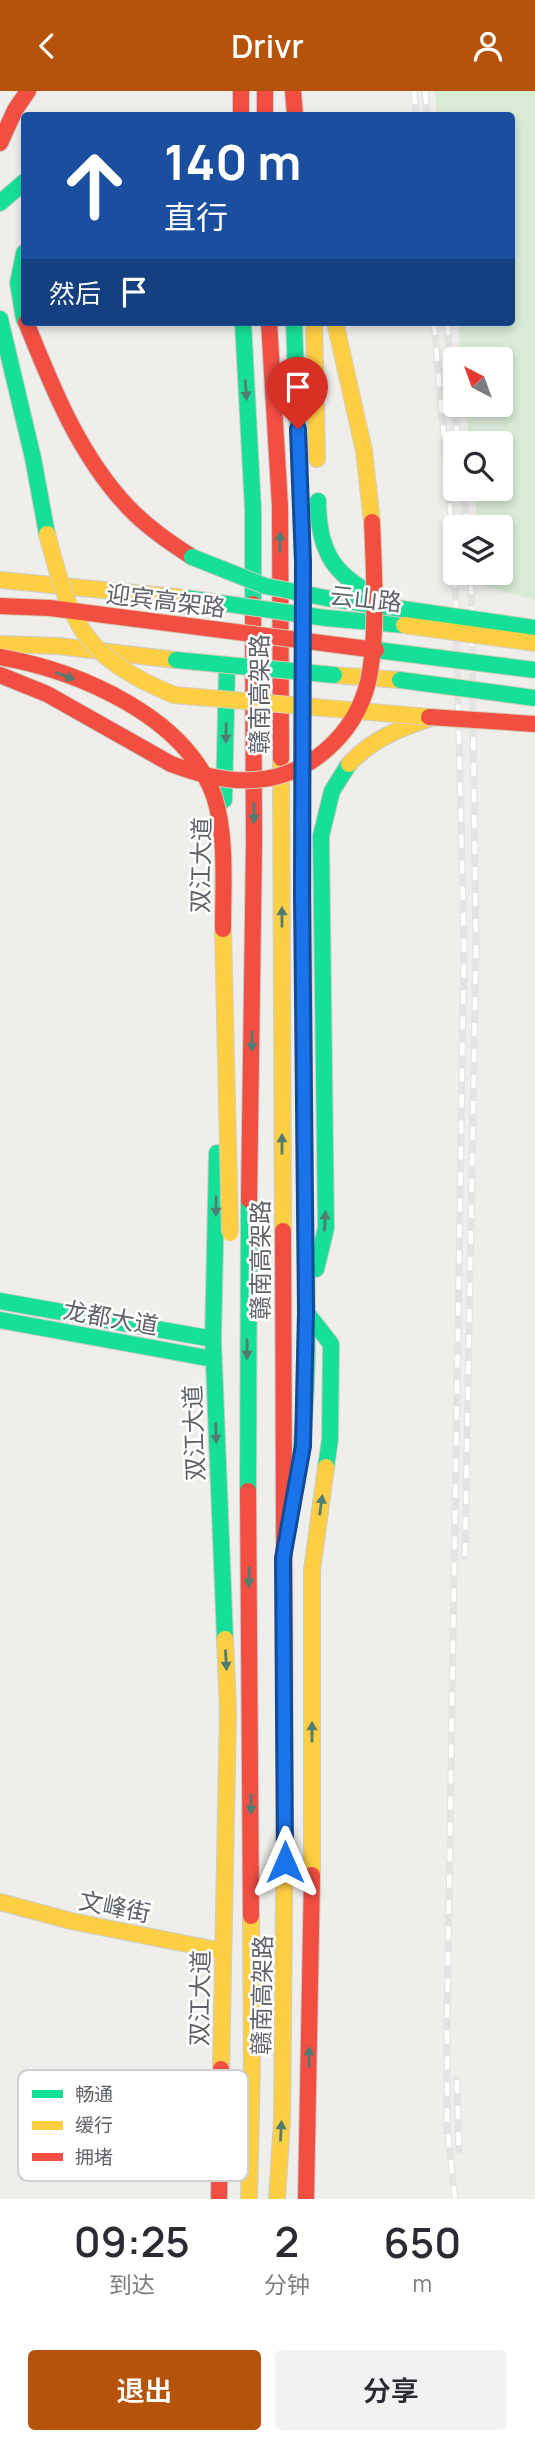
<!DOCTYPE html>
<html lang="zh">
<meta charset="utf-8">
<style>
:root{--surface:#fff;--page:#f2f2f3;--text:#2b2b33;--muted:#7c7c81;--accent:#b45309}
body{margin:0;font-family:Manrope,"Noto Sans SC",sans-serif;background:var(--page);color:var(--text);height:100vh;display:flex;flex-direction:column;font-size:26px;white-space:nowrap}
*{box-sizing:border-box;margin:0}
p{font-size:23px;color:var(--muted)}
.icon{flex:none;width:38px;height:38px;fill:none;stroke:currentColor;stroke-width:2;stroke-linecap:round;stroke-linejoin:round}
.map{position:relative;height:2108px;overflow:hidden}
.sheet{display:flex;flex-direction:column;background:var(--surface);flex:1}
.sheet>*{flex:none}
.hud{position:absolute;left:21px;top:21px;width:494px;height:214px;border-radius:7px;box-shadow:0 4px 10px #0003;background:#1a4fa0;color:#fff;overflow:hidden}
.needle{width:46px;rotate:319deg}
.tools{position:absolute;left:443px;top:256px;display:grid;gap:14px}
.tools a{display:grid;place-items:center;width:70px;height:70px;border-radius:7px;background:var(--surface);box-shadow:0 4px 10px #0003;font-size:35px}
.pin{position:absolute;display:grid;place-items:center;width:60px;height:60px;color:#fff;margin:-72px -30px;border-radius:50% 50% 50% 0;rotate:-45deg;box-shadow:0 0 7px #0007}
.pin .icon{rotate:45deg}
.me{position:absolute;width:77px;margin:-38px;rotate:0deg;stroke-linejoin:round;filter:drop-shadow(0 0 5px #0008)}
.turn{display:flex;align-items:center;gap:24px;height:147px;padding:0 28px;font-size:32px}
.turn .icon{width:91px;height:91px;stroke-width:2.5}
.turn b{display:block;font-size:49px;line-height:60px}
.then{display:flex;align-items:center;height:66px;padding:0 28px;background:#0003;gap:14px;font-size:26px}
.eta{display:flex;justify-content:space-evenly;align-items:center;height:119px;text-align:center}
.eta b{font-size:42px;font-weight:600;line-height:49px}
.button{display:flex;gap:14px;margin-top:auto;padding:14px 28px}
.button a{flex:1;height:80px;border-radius:7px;background:var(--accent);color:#fff;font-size:28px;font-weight:600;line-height:80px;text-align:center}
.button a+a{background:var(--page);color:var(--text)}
header{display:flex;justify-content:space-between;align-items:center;height:91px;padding:0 28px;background:var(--accent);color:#fff;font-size:32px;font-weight:600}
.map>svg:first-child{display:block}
.green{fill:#d8ebd6}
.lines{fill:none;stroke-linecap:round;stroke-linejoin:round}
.fast-casing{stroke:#cacacb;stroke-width:18}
.slow-casing{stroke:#cacacb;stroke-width:18}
.jam-casing{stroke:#cacacb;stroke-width:18}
.fast{stroke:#16e098;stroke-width:16}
.slow{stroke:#ffcf43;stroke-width:16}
.jam{stroke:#f24e42;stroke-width:16}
.rail-casing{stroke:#e4e4e4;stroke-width:7}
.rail{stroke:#fff;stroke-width:4.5;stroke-dasharray:13;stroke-linecap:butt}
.fast-bridge-casing{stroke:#d7ceb8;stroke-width:18;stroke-linecap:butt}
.slow-bridge-casing{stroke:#d7ceb8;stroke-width:18;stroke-linecap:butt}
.jam-bridge-casing{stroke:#d7ceb8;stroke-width:18;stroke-linecap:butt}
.fast-bridge{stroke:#16e098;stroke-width:16}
.slow-bridge{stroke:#ffcf43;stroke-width:16}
.jam-bridge{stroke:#f24e42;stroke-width:16}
.oneway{fill:#507c72}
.route-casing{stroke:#114b97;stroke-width:18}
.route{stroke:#1a73e8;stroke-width:12}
.labels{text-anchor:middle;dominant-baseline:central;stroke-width:5;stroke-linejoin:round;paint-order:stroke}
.street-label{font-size:24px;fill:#5f6368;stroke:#fff}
.key{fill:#fff;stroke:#cfd0d2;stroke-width:2}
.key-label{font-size:19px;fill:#5f6368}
</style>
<header><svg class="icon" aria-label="back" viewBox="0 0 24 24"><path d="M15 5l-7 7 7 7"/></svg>Drivr<svg class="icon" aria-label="person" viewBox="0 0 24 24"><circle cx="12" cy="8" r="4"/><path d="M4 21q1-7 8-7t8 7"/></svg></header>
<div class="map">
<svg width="535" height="2108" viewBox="0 0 535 2108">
<rect width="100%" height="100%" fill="#efeeea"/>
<path class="green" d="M435,0H535V509L484,495L482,481H500V436H478L474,397H500V352H469L466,313H500V268H461L458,231H511V24H437Z"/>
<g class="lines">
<defs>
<path id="fast" d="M0,112L24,91
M24,162L18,192L24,228
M0,228L33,367L47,443
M243,231L253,418V513
M294,231L303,471L302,642
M318,410C318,471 341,489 393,514
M326,527L404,534
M224,709L227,574
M217,1062L213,1248L225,1548
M316,1178L326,1137L321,745L332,700L349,673
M0,1210L213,1248
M306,1221L331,1253L330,1348L326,1376
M0,1229L213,1268
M248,1400L249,1109
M295,1400C313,1300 306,1196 305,1095"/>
<path id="slow" d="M314,231L317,368
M0,489L186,507
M0,553L58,555L176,569
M334,584L400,589
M302,642L305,1095
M281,667L283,1140
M349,673C373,647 401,637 434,626
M312,1784V1479L326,1376
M0,1811L71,1830L222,1860
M221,1978L228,1620L225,1548
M249,2108L252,1970L251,1825
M277,2108L282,2030L285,1708"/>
<path id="jam" d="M241,0V24
M265,0V24
M293,0L295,24
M0,52L15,19L28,0
M26,231C52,296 79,364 128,416C147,436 169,451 192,466
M269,231L280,415L281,667
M0,584L47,603L171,673
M249,1109L254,753L253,513
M283,1140L285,1708
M248,1400L251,1825
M219,2108L221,1978
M306,2108L312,1784"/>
</defs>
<use href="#fast" class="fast-casing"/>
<use href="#slow" class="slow-casing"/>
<use href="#jam" class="jam-casing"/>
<use href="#fast" class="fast"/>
<use href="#slow" class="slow"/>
<use href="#jam" class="jam"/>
<defs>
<path id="rail" d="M414,0L416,24
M425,0L427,24
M434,231L455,475
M447,231L458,352
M463,397L467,436
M465,1465L476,857L471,481
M457,1989L459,2059
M455,2108L447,2035V1931L464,856L455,481"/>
</defs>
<use href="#rail" class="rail-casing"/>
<use href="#rail" class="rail"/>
<defs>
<path id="fast-bridge" d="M192,466L265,495L326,507L535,537
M186,507L326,527
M376,559L535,579
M176,569L334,584
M400,589L535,607"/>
<path id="slow-bridge" d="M335,231L364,360L372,431
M47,443C71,534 83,566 174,604L429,626
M404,534L535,552
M223,838L230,1142"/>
<path id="jam-bridge" d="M0,515L50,517L376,559
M0,566C79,580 185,625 214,705C227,744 223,797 223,838
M429,626L535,633
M171,673C198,683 225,691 254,689C308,686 355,644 368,591C378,547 374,478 372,431"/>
</defs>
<use href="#fast-bridge" class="fast-bridge-casing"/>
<use href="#slow-bridge" class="slow-bridge-casing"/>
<use href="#jam-bridge" class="jam-bridge-casing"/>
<use href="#fast-bridge" class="fast-bridge"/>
<use href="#slow-bridge" class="slow-bridge"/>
<use href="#jam-bridge" class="jam-bridge"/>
</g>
<defs><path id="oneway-solid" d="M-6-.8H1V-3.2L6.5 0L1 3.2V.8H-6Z" transform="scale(1.75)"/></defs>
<g class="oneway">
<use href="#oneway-solid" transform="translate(246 299) rotate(86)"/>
<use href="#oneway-solid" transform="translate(280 451) rotate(-90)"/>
<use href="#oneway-solid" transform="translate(65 585) rotate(21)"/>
<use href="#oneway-solid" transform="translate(226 642) rotate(91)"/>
<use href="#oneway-solid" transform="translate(254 722) rotate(90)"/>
<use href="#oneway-solid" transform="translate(282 826) rotate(-90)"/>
<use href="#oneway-solid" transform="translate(252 950) rotate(91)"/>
<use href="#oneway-solid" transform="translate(282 1053) rotate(-90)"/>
<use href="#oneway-solid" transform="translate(216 1115) rotate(91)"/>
<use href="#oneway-solid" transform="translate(325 1130) rotate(-87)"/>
<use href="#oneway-solid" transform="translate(247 1258) rotate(90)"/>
<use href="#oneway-solid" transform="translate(216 1342) rotate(88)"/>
<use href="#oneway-solid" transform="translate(321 1414) rotate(-82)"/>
<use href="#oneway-solid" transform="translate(249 1486) rotate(90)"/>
<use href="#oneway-solid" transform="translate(226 1569) rotate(87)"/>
<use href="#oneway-solid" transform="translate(312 1641) rotate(-90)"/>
<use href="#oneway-solid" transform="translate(251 1713) rotate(90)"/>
<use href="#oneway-solid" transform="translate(309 1966) rotate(-89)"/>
<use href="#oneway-solid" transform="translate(281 2040) rotate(-87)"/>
</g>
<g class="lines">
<defs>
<path id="route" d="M285,1771L283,1467L303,1355L306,1221L302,802L303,471L298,338"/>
</defs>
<use href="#route" class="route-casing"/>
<use href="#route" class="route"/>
</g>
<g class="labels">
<g class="street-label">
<text transform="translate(366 507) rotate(6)">云山路</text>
<text transform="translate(166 509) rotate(7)">迎宾高架路</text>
<text transform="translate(258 603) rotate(-90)">赣南高架路</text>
<text transform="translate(200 774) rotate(-89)">双江大道</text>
<text transform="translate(259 1169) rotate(-90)">赣南高架路</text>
<text transform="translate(111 1226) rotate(10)">龙都大道</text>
<text transform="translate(193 1342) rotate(-92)">双江大道</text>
<text transform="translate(115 1815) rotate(11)">文峰街</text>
<text transform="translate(261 1904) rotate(-89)">赣南高架路</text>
<text transform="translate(199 1907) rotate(-89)">双江大道</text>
</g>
</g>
<rect x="18" y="1979" width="230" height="111" rx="10" class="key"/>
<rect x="32" y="1999" width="31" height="8" fill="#16e098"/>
<rect x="32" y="2030" width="31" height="9" fill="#ffcf43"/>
<rect x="32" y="2062" width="31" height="8" fill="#f24e42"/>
<g class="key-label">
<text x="75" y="2010">畅通</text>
<text x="75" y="2041">缓行</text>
<text x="75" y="2073">拥堵</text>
</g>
</svg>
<div class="tools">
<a><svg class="needle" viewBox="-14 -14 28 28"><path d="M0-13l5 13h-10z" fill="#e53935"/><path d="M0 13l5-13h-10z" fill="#7c7c81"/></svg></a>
<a><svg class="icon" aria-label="search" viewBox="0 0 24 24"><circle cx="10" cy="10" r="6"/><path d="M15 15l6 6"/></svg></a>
<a><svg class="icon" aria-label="layers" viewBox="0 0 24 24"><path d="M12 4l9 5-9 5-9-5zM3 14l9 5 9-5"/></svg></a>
</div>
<div class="pin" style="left:298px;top:338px;background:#d93025"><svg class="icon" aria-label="arrive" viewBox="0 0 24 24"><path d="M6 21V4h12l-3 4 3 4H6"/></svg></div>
<svg class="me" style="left:285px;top:1771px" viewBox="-20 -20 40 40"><path d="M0-17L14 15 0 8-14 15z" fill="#1a73e8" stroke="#fff" stroke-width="4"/></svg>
<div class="hud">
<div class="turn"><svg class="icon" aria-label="ahead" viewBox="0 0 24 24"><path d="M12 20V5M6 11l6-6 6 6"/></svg><div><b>140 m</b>直行</div></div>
<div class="then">然后<svg class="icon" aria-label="arrive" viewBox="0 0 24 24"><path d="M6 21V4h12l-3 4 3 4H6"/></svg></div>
</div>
</div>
<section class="sheet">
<div class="eta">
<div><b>09:25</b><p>到达</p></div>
<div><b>2</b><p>分钟</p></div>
<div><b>650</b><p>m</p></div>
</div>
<div class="button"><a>退出</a><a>分享</a></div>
</section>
